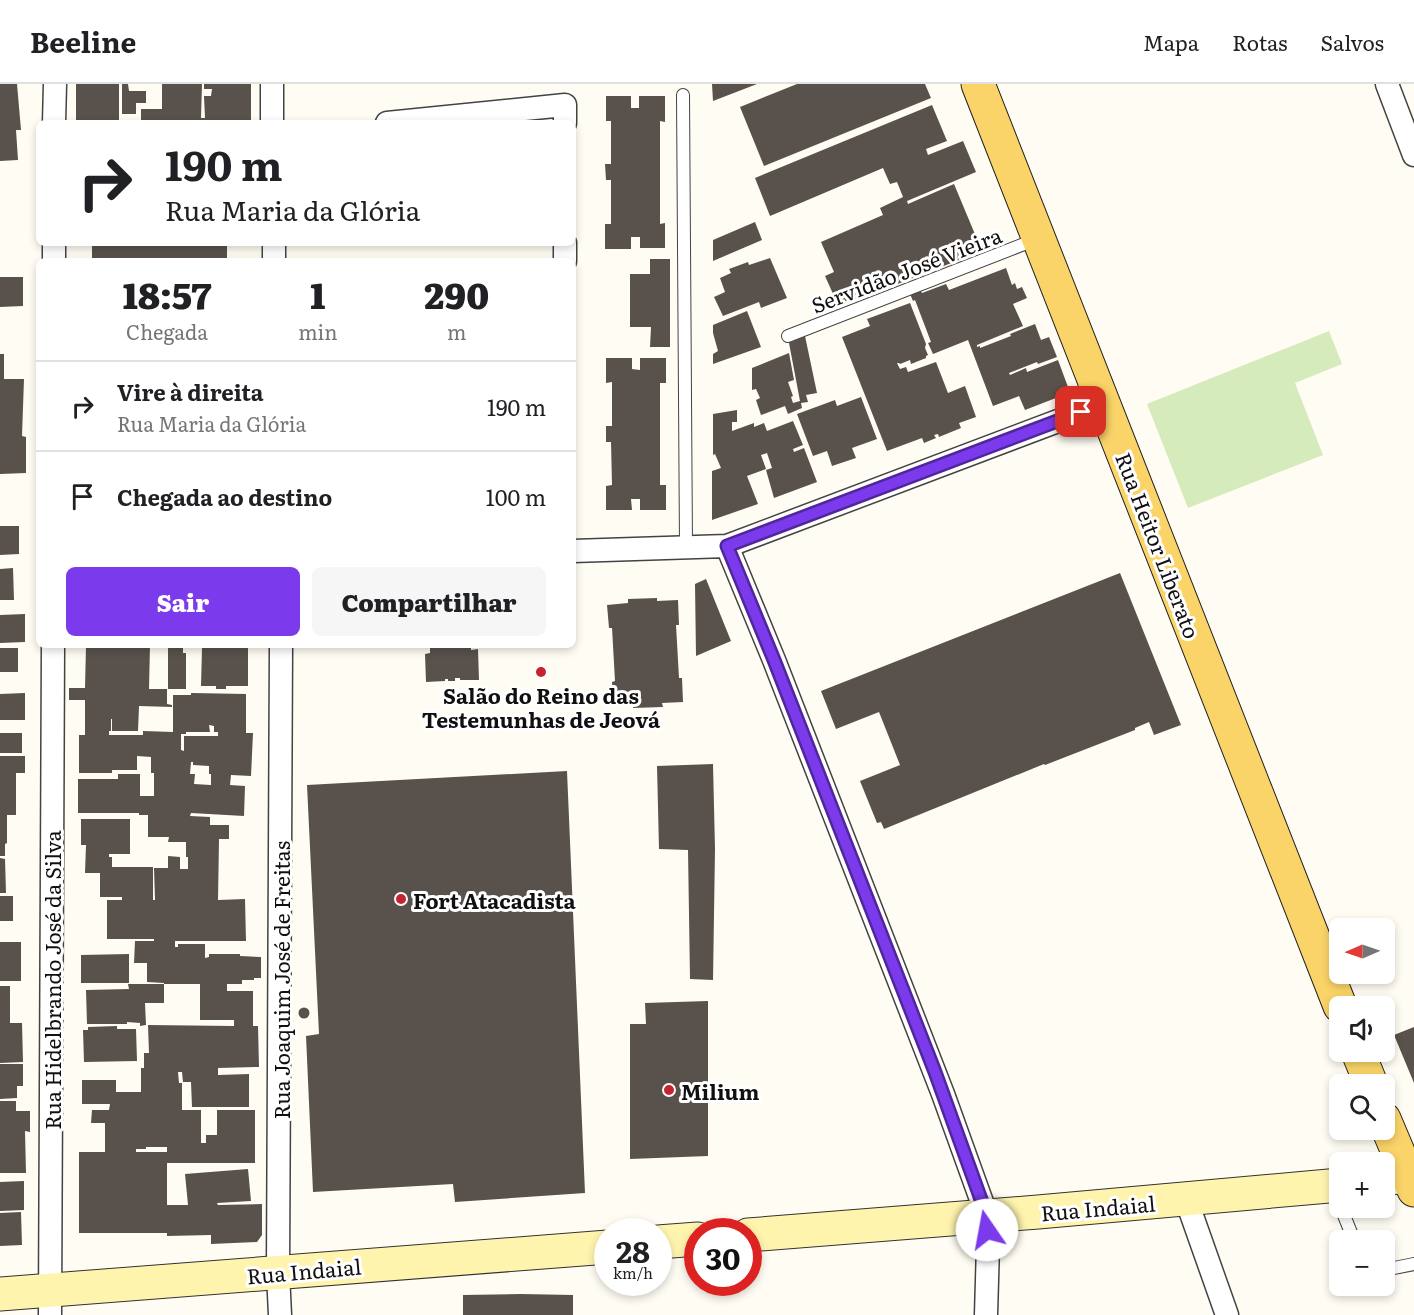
<!DOCTYPE html>
<html lang="pt">
<meta charset="utf-8">
<style>
:root{--surface:#fff;--page:#f6f6f6;--text:#202124;--muted:#757577;--line:#e0e0e0;--accent:#7c3aed}
body{margin:0;font-family:Literata,serif;background:var(--page);color:var(--text);height:100vh;display:flex;flex-direction:column;font-size:22px;white-space:nowrap}
*{box-sizing:border-box;margin:0}
p{font-size:20px;color:var(--muted)}
.icon{flex:none;width:33px;height:33px;fill:none;stroke:currentColor;stroke-width:2;stroke-linecap:round;stroke-linejoin:round}
.map{position:relative;flex:1;overflow:hidden}
.side{position:absolute;left:36px;top:174px;width:540px;height:390px;display:flex;flex-direction:column;background:var(--surface);border-radius:9px;box-shadow:0 3px 9px #0003}
.side>*{flex:none}
.guide{position:absolute;left:36px;top:36px;width:540px;height:126px;border-radius:9px;box-shadow:0 3px 9px #0003;background:#fff;color:var(--text);overflow:hidden}
.needle{width:39px;rotate:268deg}
.tools{position:absolute;left:1329px;top:834px;display:grid;gap:12px}
.tools a{display:grid;place-items:center;width:66px;height:66px;border-radius:9px;background:var(--surface);box-shadow:0 3px 9px #0003;font-size:30px}
.speed{position:absolute;left:594px;top:1134px;display:flex;gap:12px;font-size:30px;font-weight:700;text-align:center}
.speed>*{display:grid;place-content:center;width:78px;height:78px;border-radius:50%;background:var(--surface);box-shadow:0 3px 9px #0003;line-height:1}
.speed small{font-size:15px;font-weight:400}
.speed .limit{border:9px solid #d22;background:#fff;color:#111}
.pin{position:absolute;display:grid;place-items:center;width:51px;height:51px;color:#fff;margin:-26px;border-radius:12px;box-shadow:0 3px 9px #0006}
.me{position:absolute;width:66px;margin:-33px;rotate:348deg;stroke-linejoin:round;filter:drop-shadow(0 0 4px #0008)}
.turn{display:flex;align-items:center;gap:21px;height:126px;padding:0 30px;font-size:27px}
.turn .icon{width:78px;height:78px;stroke-width:2.5}
.turn b{display:block;font-size:42px;line-height:51px}
.eta{display:flex;justify-content:space-evenly;align-items:center;height:102px;text-align:center}
.eta b{font-size:36px;font-weight:800;line-height:42px}
.cta{display:flex;gap:12px;margin-top:auto;padding:12px 30px}
.cta a{flex:1;height:69px;border-radius:9px;background:var(--accent);color:#fff;font-size:24px;font-weight:800;line-height:69px;text-align:center}
.cta a+a{background:var(--page);color:var(--text)}
ul{padding:0;list-style:none}
li{display:flex;align-items:center;gap:18px;height:90px;padding:0 30px;border-top:2px solid var(--line)}
li div{flex:1}
li b{display:block;font-size:22px}
li em{font-style:normal}
header{display:flex;align-items:center;gap:36px;box-sizing:border-box;height:84px;padding:0 30px;background:var(--surface);border-bottom:2px solid var(--line)}
header strong{font-size:28px}
nav{display:flex;gap:33px;margin-inline-start:auto;font-size:21px}
.map>svg:first-child{display:block}
.green{fill:#d5ebbb}
.building{fill:#59514c;fill-rule:evenodd}
.lines{fill:none;stroke-linecap:round;stroke-linejoin:round}
.lane-casing{stroke:#434343;stroke-width:14}
.street-casing{stroke:#434343;stroke-width:25}
.secondary-casing{stroke:#323232;stroke-width:35}
.primary-casing{stroke:#212121;stroke-width:35}
.lane{stroke:#fff;stroke-width:12}
.street{stroke:#fff;stroke-width:22}
.secondary{stroke:#fff4ae;stroke-width:33}
.primary{stroke:#fad468;stroke-width:33}
.route-casing{stroke:#51269a;stroke-width:15}
.route{stroke:#7c3aed;stroke-width:10}
.poi-dot{fill:#c4242f;stroke:#fff;stroke-width:2}
.labels{text-anchor:middle;dominant-baseline:central;stroke-width:6;stroke-linejoin:round;paint-order:stroke}
.street-label{font-size:21px;fill:#101010;stroke:#fff}
.poi-label{font-size:21px;font-weight:bold;fill:#101010;stroke:#fff;text-anchor:start}
</style>
<header>
<strong>Beeline</strong>
<nav><a>Mapa</a><a>Rotas</a><a>Salvos</a></nav>
</header>
<div class="map">
<svg width="1414" height="1231" viewBox="0 0 1414 1231">
<rect width="100%" height="100%" fill="#fffcf3"/>
<path class="green" d="M1329,247L1342,280L1295,299L1323,371L1188,424L1147,320Z"/>
<path class="building" d="M0,0H17L21,46H16L18,76L0,77Z
M76,0H119V39H76Z
M122,0H128L129,7H146V19H136V30H122Z
M162,0H202L201,34H205L204,12H211L212,5H204V0H251V39H141V25H162Z
M712,0H757L713,17Z
M797,0H925L931,14L764,82L740,23Z
M606,12H631V24H639V12H665V38L660,37V140L665,139V164H640V153H631V165H605V140H611V96H606L605,80H611V37H606Z
M932,21L947,57L926,65L928,71L963,57L976,88L907,117L908,120L954,100L982,167L872,210L871,207L851,217L850,215L838,221L825,192L834,188L821,158L883,131L880,124L903,113L897,98L890,100L883,84L770,132L755,94Z
M755,138L762,156L713,177V156Z
M92,159H227V177H184V174H167V177L117,175V177H92Z
M770,174L787,214L761,224L759,218L723,232L714,213L725,208L720,194L731,189L729,185L748,178L749,181Z
M650,175H670V263H650L651,243H630V190H650Z
M1006,184L1012,201L1015,199L1017,205L1022,203L1027,214L1013,220L1023,242L977,261V263L980,262V264L998,257L1011,252L1010,250L1035,240L1041,256L1049,253L1057,273L1038,280L1037,278L1009,289L1010,291L1026,284L1027,288L1058,276L1068,303L1066,309L1061,312L1025,326L1019,312L993,322L968,256L933,270L928,259L931,258L915,216L913,217L910,210L920,205L922,209L946,200L949,206Z
M0,193H23V222L0,223Z
M910,219L926,260L925,264L928,271L926,272V274L911,280L910,276L900,280L899,279H897L900,285L906,283L908,288L936,278L948,309L965,302L976,333L959,339L961,344L939,353L938,350L934,351L936,354L924,359L922,354L887,367L842,253L870,242L867,235Z
M747,227L761,263L713,280V270L718,267L713,249V241Z
M805,252L817,309L806,311L808,318L801,319L802,324L788,330L785,322L761,331L756,316L760,314L756,305L752,306V284L789,269L794,296L788,298L793,312L791,313L793,319L800,317L789,259Z
M0,270H4V295H24L22,352L26,353V389L0,390Z
M606,274H632V285L640,286V274H666V299H660V401H666V426H640V415H631L632,426H606V402L612,401L611,358H606V342H612V298L606,299Z
M861,313L877,355L852,364L856,374L832,382L827,367L813,372L797,330L835,316L837,322Z
M737,326V338H732V347L754,339V343L764,339L767,347L793,337L803,361L793,365L794,368L804,364L817,398L774,414L766,386L772,384L767,369L761,371L766,385L747,392L758,420L712,436V387L721,384L715,370L713,371V330Z
M0,442H19V470L0,471Z
M13,484L14,516H0V485Z
M1120,489L1181,641L1154,651L1149,638L1135,644V646L1045,681L1044,680L884,745L881,738L877,739L860,697L900,681L879,628L836,645L821,607Z
M706,495L731,557L696,572L695,500Z
M657,514V517L678,516L679,541H676L679,594H682L683,618L662,619L663,623L633,624V620L613,622L612,598L615,597L612,544H609L607,521L628,519V515Z
M25,530V558L0,559V531Z
M87,561H150L149,605H167V620L172,621V623L139,622L138,647H112V635H111V647H109V651H143V647L173,648V611H191V609L246,610V649H253L251,692L231,691L230,701L245,702L244,732L191,729L190,732L210,733V741H229V755H219L218,816L245,815L246,857H175V863H178V860H205V874L209,873V870H240V872L261,873V894H254V896H242V900H227V907H253V942H258L259,983L218,984V991L249,990V1023H192L191,998H183L182,988H178L179,999H182V1026H201V1059H206V1051H217V1026H255V1079H167V1121H188L185,1090L248,1085L251,1117L217,1119L218,1121L262,1120V1151L257,1158L211,1160V1151L167,1152V1149H79V1068H105V1039H91L92,1026H109L110,1020H82V996H116V1008H141V984H144V969H149L148,941L234,942V936H200V900H164V899L147,898V879H134L135,857H154V855H107V816H122V813H100V789H85L86,761H81V735H130V770H109V773H112V783H153V816H155L154,784H168V772L180,773V785H188V773H186V758H168L169,753H148V731H139V729H78V695H118V690H140V712H154V689H151V673L137,672V686H112V689H79V651H85V616H69V604H85L86,562ZM209,641L214,642V648H218V652H184V667L181,666V650H186V648H210ZM191,678H193V681L209,682V690H211V701L194,700L195,690H190ZM146,1063H167V1068H136V1065H146Z
M424,561H471V566L478,565L479,596H460V594H455V597H448V595H445V597L426,598L425,570L430,569V564H424Z
M168,563H183V569H186V605H168Z
M0,564H18V588H0Z
M202,564H248V602H226V605H216V602H201Z
M25,609V636H0V610Z
M0,649H22V669H0Z
M0,672H25V689H16V731H7V759L5,760V772H0Z
M713,680L715,765L713,896L690,895L688,766L659,765L657,682Z
M567,687L585,1109L455,1118L453,1100L313,1108L306,952L319,950L307,701Z
M0,774L5,775L6,809H0Z
M0,812H13V837H0Z
M0,858H21V897H0Z
M129,870V899H81V871Z
M128,900H164V919H145L146,941L140,942V939L127,938V940H87L86,906L129,905Z
M0,902H10V939H22L23,978L0,979Z
M708,917V1072L630,1075V940H646L645,919Z
M298.5 929a5.5 5.5 0 1 1 11 0a5.5 5.5 0 1 1-11 0Z
M117,942V945H136L137,977L84,978L83,946H88V943Z
M1414,943V999L1394,951Z
M0,980H23V1002H17V1014L0,1015Z
M0,1017H16V1027H30V1048L25,1047L26,1089H0Z
M24,1097V1126L0,1127V1098Z
M21,1128L22,1161L0,1162V1129Z
M521,1210L573,1211V1231H463V1211Z"/>
<g class="lines">
<defs>
<path id="lane" d="M683,11L686,463
M788,252L1037,155
M1341,1124L1354,1156
M1384,1186L1414,1180"/>
<path id="street" d="M1387,0L1414,71
M54,39L55,0
M272,39V0
M387,39L565,21V39
M274,159V177
M54,177V159
M565,177V159
M573,467L727,462
M1186,1115L1227,1231
M50,1231L53,561
M280,1231L278,1189L281,561
M986,1231L988,1161L987,1132L943,1010L774,576L727,462L1103,320"/>
<path id="secondary" d="M1384,1095L1414,1091
M748,1151L1038,1128L1340,1101
M658,1158L698,1155
M0,1210L608,1163"/>
<path id="primary" d="M978,0L1340,922
M1358,968L1371,1000
M1384,1035L1414,1106"/>
</defs>
<use href="#lane" class="lane-casing"/>
<use href="#street" class="street-casing"/>
<use href="#secondary" class="secondary-casing"/>
<use href="#primary" class="primary-casing"/>
<use href="#lane" class="lane"/>
<use href="#street" class="street"/>
<use href="#secondary" class="secondary"/>
<use href="#primary" class="primary"/>
</g>
<g class="lines">
<defs>
<path id="route" d="M987,1146V1132L935,988L774,576L727,462L1081,328"/>
</defs>
<use href="#route" class="route-casing"/>
<use href="#route" class="route"/>
</g>
<g class="poi-dot">
<circle cx="541" cy="588" r="6"/>
<circle cx="401" cy="815" r="6"/>
<circle cx="669" cy="1006" r="6"/>
</g>
<g class="labels">
<g class="street-label">
<text transform="translate(906 185) rotate(-21)">Servidão José Vieira</text>
<text transform="translate(1159 461) rotate(69)">Rua Heitor Liberato</text>
<text transform="translate(51 896) rotate(-90)">Rua Hidelbrando José da Silva</text>
<text transform="translate(280 896) rotate(-90)">Rua Joaquim José de Freitas</text>
<text transform="translate(1098 1123) rotate(-5)">Rua Indaial</text>
<text transform="translate(304 1186) rotate(-5)">Rua Indaial</text>
</g>
<g class="poi-label">
<text x="541" y="610" text-anchor="middle">Salão do Reino das<tspan x="541" dy="24">Testemunhas de Jeová</tspan></text>
<text x="413" y="815">Fort Atacadista</text>
<text x="681" y="1006">Milium</text>
</g>
</g>
</svg>
<div class="tools">
<a><svg class="needle" viewBox="-14 -14 28 28"><path d="M0-13l5 13h-10z" fill="#e53935"/><path d="M0 13l5-13h-10z" fill="#757577"/></svg></a>
<a><svg class="icon" aria-label="sound" viewBox="0 0 24 24"><path d="M4 9h4l5-4v14l-5-4H4zM17 9q2 3 0 6"/></svg></a>
<a><svg class="icon" aria-label="search" viewBox="0 0 24 24"><circle cx="10" cy="10" r="6"/><path d="M15 15l6 6"/></svg></a>
<a>+</a>
<a>−</a>
</div>
<div class="speed"><div>28<small>km/h</small></div><div class="limit">30</div></div>
<div class="pin" style="left:1081px;top:328px;background:#d93025"><svg class="icon" aria-label="arrive" viewBox="0 0 24 24"><path d="M6 21V4h12l-3 4 3 4H6"/></svg></div>
<svg class="me" style="left:987px;top:1146px" viewBox="-20 -20 40 40"><circle r="19" fill="#fff"/><path d="M0-13L10 11 0 6-10 11z" fill="#7c3aed"/></svg>
<div class="guide">
<div class="turn"><svg class="icon" aria-label="right" viewBox="0 0 24 24"><path d="M7 20v-9h11M14 6l5 5-5 5"/></svg><div><b>190 m</b>Rua Maria da Glória</div></div>
</div>
<section class="side">
<div class="eta">
<div><b>18:57</b><p>Chegada</p></div>
<div><b>1</b><p>min</p></div>
<div><b>290</b><p>m</p></div>
</div>
<ul>
<li><svg class="icon" aria-label="right" viewBox="0 0 24 24"><path d="M7 20v-9h11M14 6l5 5-5 5"/></svg><div><b>Vire à direita</b><p>Rua Maria da Glória</p></div><em>190 m</em></li>
<li><svg class="icon" aria-label="arrive" viewBox="0 0 24 24"><path d="M6 21V4h12l-3 4 3 4H6"/></svg><div><b>Chegada ao destino</b></div><em>100 m</em></li>
</ul>
<div class="cta"><a>Sair</a><a>Compartilhar</a></div>
</section>
</div>
